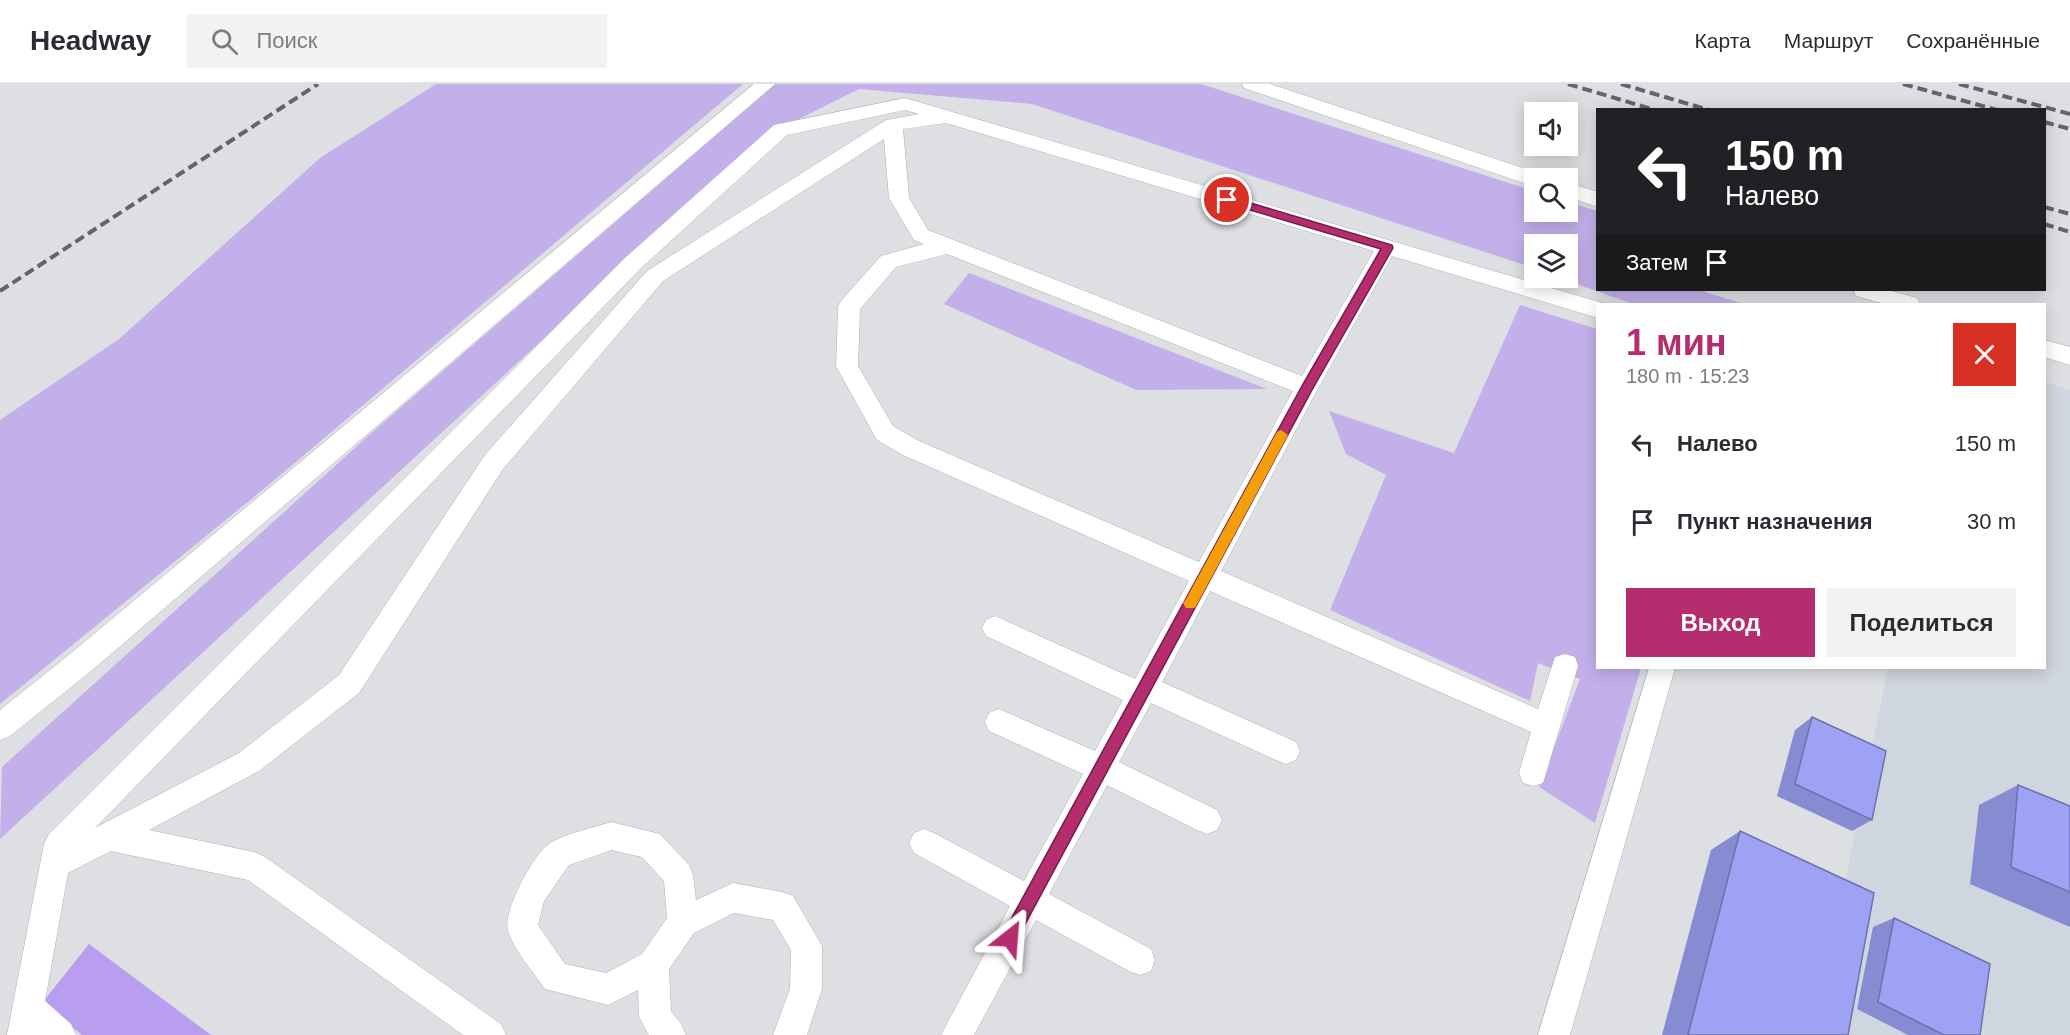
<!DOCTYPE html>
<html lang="ru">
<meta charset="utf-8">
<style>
:root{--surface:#fff;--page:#f2f2f3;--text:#2b2b33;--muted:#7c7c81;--line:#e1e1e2;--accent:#b42d6f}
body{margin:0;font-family:Helvetica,sans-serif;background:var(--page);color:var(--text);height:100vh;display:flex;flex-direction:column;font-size:22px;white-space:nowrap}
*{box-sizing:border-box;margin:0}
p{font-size:20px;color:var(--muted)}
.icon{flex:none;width:33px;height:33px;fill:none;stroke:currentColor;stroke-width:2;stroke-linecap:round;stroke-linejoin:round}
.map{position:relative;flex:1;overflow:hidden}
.details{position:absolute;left:1596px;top:219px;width:450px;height:366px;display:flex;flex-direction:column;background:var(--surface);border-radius:0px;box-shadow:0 3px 15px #0003}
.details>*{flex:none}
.banner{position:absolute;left:1596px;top:24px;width:450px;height:183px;border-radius:0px;box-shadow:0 3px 15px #0003;background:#202124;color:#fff;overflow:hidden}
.tools{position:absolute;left:1524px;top:18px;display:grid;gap:12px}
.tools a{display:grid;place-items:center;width:54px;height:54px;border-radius:0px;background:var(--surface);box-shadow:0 3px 15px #0003;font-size:30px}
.pin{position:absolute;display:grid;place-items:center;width:51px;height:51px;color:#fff;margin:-26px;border:3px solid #fff;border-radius:50%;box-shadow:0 2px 6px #0007}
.me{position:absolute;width:66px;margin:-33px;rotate:28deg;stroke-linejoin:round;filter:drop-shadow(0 0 4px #0008)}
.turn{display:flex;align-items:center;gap:21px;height:126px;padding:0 30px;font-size:27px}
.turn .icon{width:78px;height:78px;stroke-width:2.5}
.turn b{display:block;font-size:42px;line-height:51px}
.then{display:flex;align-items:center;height:57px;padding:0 30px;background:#0003;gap:12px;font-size:22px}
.round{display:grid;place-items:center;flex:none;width:63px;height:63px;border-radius:0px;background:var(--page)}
.headline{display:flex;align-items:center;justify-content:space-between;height:102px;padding:0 30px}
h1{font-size:36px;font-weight:700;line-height:45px;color:var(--accent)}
.button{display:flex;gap:12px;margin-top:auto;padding:12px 30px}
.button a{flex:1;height:69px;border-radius:0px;background:var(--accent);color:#fff;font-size:24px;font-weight:700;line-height:69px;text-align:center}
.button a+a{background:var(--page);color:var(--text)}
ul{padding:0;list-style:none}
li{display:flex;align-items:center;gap:18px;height:78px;padding:0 30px}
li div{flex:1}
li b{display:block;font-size:22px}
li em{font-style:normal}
header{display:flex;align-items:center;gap:36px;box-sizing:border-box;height:84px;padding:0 30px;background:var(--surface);border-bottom:2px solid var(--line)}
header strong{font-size:28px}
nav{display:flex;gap:33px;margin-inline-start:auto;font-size:21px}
.search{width:420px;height:54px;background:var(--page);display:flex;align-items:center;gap:15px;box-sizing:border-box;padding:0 21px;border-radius:0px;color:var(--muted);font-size:22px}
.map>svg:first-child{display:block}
.built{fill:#d0d6e0}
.green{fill:#c3b0eb}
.forest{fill:#b99def}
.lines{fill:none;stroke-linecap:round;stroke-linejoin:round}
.service-casing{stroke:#afb1b4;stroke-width:1}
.service{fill:#fff;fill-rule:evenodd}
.rail{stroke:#646567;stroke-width:4;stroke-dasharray:10 5;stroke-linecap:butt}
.wall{fill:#878bd2}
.building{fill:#9da2f4;stroke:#6e71ab;stroke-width:1.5}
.route{fill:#b42d6f;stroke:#751d48;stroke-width:1.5}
.slow{fill:#f59e0b}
</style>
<header>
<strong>Headway</strong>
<div class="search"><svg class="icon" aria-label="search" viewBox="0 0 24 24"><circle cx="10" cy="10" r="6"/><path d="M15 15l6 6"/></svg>Поиск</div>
<nav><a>Карта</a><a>Маршрут</a><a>Сохранённые</a></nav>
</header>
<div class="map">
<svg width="2070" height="951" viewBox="0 0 2070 951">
<rect width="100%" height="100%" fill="#dddfe2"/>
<path class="built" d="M2045,298L2070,306V951H1814L1888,584H2044Z"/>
<path class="green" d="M436,0H743L271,399L0,620V336L119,255L320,74Z
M775,0H1201L1534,107V128H1568V118L1597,127L1598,206H1705V208L1744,220H1633L1560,194H1568V160H1534V184L1032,20L859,5L763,53L0,755L2,683L377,344Z
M969,189L1267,305L1136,306L944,220Z
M1520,221L1597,245L1598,584H1641L1595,739L1539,703L1580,595L1538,579L1530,617L1330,526L1386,391L1346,370L1329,327L1454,369Z"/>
<path class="forest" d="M89,860L211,951H82L42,919Z"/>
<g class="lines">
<defs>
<path id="service" d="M754,0H775L90,588L10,652L0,656V626L70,570Z
M1242,0H1270L1541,90L1544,94H1534V102L1527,100L1244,4Z
M905,14L1606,220H1598V234L1392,172L1316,308L1221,487L1538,625L1555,573L1565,570L1575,573L1578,582L1543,699L1533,702L1523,699L1519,689L1531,648L1210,507L1162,598L1296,658L1300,667L1296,676L1286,680L1276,676L1151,619L1119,678L1217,726L1222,736L1217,746L1207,750L1197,746L1107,701L1049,810L1151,865L1155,876L1151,887L1140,891L1129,887L1036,836L974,951H941L1010,822L914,769L909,759L914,749L924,745L934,749L1024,797L1083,690L989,647L985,638L989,629L999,625L1095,667L1123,616L986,552L982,544L986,536L995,532L1004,536L1135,595L1189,497L903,371L877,356L836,282L838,223L841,217L881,172L924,160L914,156L889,114L884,55L663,197L503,385L359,609L259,687L149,746L254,768L265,773L501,940L506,951H463L248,796L111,767L68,789L45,917L71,940L76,951H7L44,760L49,750L625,174L774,41ZM905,26L919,30L886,36L647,187L485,371L339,591L239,669L95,744L641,184L787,51ZM946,39L1374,167L1302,292L928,146L909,114L903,45ZM947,170L1293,307L1199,478L919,357L893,342L858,282L860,225L896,183Z
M1568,99L1598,108V123L1568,113Z
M1853,206H1888L1917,214L1920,220H1885L1856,212Z
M2044,256L2070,263V281L2044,273Z
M1649,584H1675L1570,951H1538Z
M611,738L660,750L689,781L693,791L696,816L733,799L782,808L793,812L822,862V905L807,951H773L790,905L791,866L773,836L734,829L694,849L669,885L671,927L681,940L686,951H649L639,933L638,906L608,921L545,905C533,887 515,868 508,847C502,828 534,769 550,759C568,749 592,744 611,738ZM611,766L642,773L664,797L667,834L642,870L606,889L565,880L538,841L544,817L569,781Z"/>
</defs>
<use href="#service" class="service-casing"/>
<use href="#service" class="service"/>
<path class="rail" d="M1568,0L1655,26
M1621,0L1709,26
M1903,0L1997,26
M1959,0L2070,30
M2044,38L2070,45
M2044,123L2070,130
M2044,140L2070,148
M0,207L318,0"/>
</g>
<path class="wall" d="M1812,633L1872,736L1852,747L1777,712L1795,646Z
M2018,701L2070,722V843L1970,800L1979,721Z
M1740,747L1848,951H1662L1711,766Z
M1894,834L1980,951H1908L1857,925L1873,843Z"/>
<path class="building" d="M1812,633L1886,667L1872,736L1795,700Z
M2018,701L2070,722V808L2011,783Z
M1740,747L1874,809L1848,951H1688Z
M1894,834L1990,880L1980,951H1944L1878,918Z"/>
<path class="route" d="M1227,112L1392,161L1393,164L1312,306L1015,859L1010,862L1004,859L1001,854L1004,848L1303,300L1381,165L1223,118V113Z"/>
<path class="slow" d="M1281,346L1288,351L1195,524H1186L1183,519L1186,515L1277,348Z"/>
</svg>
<div class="tools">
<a><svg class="icon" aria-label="sound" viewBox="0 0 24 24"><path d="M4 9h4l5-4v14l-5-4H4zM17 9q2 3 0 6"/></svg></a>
<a><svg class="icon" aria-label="search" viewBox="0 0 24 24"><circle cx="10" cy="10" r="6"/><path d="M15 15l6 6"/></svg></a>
<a><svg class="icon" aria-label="layers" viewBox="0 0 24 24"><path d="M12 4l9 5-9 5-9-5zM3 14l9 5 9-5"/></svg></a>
</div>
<div class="pin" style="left:1227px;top:116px;background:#d93025"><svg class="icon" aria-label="arrive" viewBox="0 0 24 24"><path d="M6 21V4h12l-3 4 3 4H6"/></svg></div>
<svg class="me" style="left:1010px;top:854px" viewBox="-20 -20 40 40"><path d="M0-17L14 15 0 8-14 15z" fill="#b42d6f" stroke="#fff" stroke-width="4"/></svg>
<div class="banner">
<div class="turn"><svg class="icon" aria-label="left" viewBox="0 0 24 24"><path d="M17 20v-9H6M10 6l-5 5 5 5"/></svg><div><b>150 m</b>Налево</div></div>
<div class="then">Затем<svg class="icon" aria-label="arrive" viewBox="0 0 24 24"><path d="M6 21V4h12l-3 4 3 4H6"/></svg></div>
</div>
<section class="details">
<div class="headline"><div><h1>1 мин</h1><p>180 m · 15:23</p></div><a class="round" style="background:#d93025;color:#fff"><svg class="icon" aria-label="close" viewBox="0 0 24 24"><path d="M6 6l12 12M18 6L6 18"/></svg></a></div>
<ul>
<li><svg class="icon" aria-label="left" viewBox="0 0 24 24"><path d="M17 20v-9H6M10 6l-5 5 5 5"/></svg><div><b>Налево</b></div><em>150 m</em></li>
<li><svg class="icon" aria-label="arrive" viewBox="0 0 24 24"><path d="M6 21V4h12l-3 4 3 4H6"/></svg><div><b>Пункт назначения</b></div><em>30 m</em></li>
</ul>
<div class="button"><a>Выход</a><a>Поделиться</a></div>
</section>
</div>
